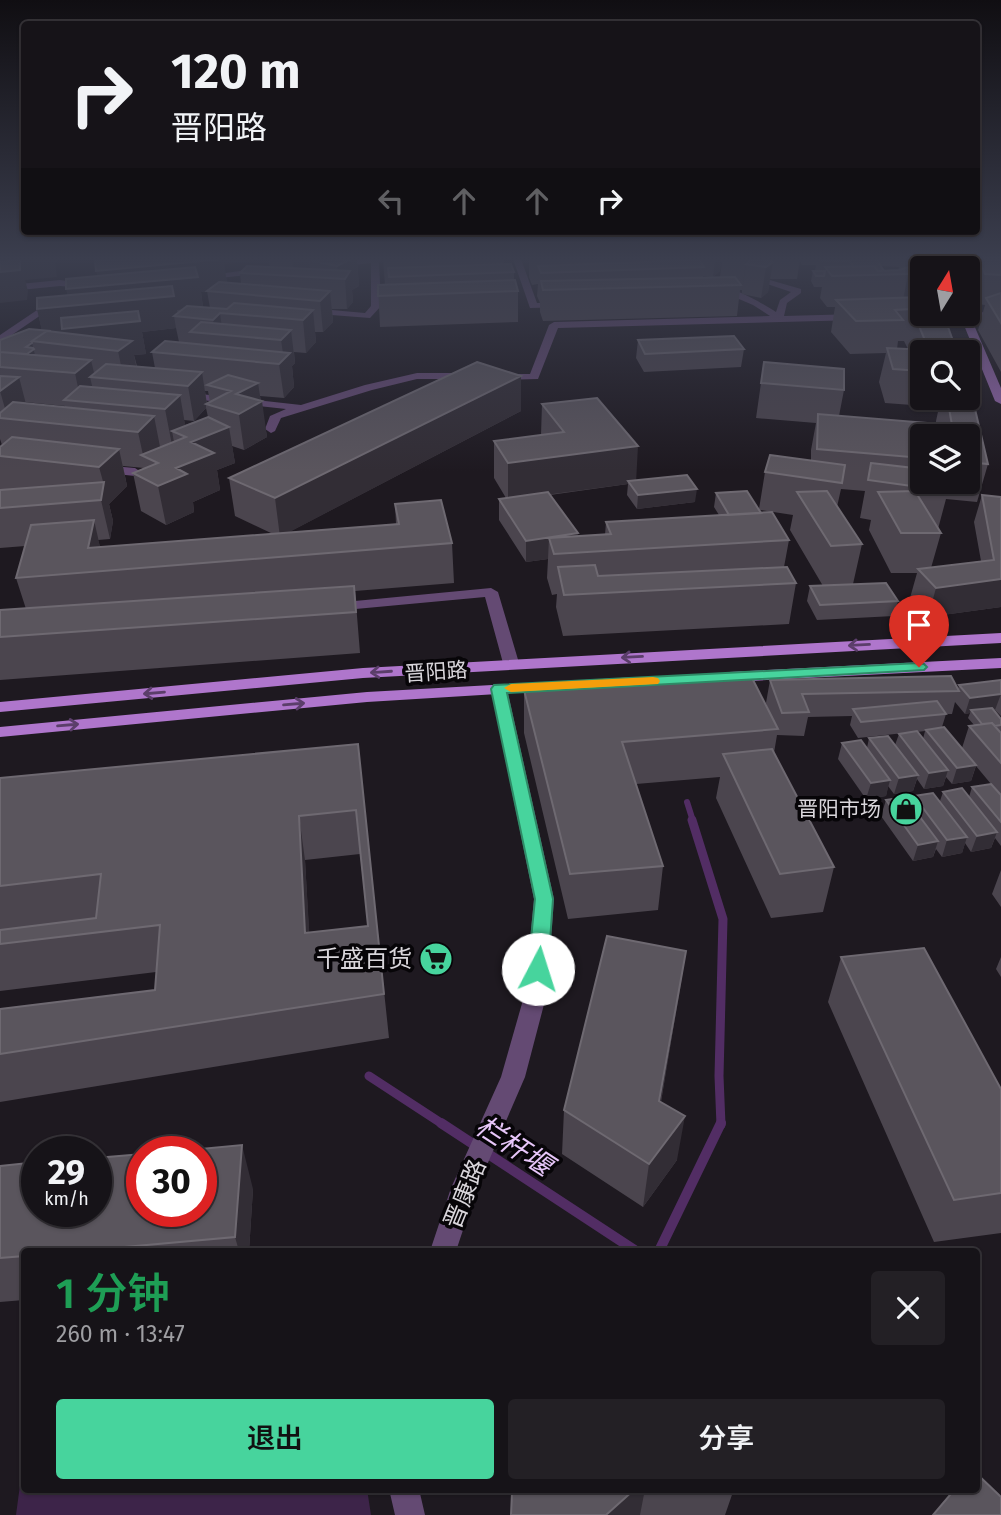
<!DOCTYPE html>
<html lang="zh">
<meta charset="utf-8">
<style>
:root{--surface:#161318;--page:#232025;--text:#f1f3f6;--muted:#9e9ea2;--line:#353237;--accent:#47d49d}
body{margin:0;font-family:"Fira Sans","Noto Sans SC",sans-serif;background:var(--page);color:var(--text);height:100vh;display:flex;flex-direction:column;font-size:26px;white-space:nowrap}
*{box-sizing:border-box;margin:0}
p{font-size:23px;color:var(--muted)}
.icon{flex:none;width:38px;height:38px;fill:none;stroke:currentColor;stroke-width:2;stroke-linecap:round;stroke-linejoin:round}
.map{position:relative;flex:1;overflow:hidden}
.sheet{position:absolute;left:21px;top:1248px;width:959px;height:245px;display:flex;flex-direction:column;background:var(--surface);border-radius:7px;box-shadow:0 2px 5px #0004,0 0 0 2px var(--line)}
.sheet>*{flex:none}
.hud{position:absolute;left:21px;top:21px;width:959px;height:214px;border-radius:7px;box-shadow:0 2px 5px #0004,0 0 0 2px var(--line);background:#161318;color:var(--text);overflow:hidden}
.needle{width:46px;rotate:11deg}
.fabs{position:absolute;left:910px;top:256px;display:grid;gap:14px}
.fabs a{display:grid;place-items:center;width:70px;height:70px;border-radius:7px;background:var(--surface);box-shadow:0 2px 5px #0004,0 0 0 2px var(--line);font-size:35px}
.speed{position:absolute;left:21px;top:1136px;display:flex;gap:14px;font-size:35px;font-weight:700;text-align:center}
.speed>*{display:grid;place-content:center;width:91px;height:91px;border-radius:50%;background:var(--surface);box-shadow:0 2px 5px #0004,0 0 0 2px var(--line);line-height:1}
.speed small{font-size:18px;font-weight:400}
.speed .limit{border:10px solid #d22;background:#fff;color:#111}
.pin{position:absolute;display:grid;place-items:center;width:60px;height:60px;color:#fff;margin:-72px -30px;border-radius:50% 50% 50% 0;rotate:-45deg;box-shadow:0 0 7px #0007}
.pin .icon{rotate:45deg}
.me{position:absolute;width:77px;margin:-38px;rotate:5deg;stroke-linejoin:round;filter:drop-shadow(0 0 5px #0008)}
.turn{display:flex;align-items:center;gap:24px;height:147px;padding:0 35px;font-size:32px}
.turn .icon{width:91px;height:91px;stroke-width:2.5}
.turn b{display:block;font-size:49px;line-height:60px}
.lanes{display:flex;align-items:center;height:66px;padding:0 35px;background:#0003;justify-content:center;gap:35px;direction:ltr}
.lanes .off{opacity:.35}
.round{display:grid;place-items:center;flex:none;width:74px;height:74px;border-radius:7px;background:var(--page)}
.head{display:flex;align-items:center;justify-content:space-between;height:119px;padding:0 35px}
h1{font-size:42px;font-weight:600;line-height:52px;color:#1e9e55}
.button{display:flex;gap:14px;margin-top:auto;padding:14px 35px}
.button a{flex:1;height:80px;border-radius:7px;background:var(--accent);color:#111;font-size:28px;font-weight:600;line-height:80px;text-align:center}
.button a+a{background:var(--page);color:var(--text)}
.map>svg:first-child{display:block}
.green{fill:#3d2449}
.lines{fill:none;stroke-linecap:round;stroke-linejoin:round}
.stream-far2{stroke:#522d64;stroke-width:6}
.stream-far1{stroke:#522d64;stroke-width:9}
.stream{stroke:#522d64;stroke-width:10}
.lane{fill:#644a73;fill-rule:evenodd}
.street{fill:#644a73;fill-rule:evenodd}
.secondary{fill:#8e63a5;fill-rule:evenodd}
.primary{fill:#af76cc;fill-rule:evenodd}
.wall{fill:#4b454e;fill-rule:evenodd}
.shaded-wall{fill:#322d35}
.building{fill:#5a555d;stroke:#6e6971;stroke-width:2;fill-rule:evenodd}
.oneway{stroke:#5b3e6a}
.route{fill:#47d49d;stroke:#2e8a66;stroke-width:2}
.slow{fill:#f59e0b}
.labels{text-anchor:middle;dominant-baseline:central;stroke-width:7;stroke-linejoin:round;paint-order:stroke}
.street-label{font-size:21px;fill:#d9d6db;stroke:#070508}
.poi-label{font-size:21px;fill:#d9d6db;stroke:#070508;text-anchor:end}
.near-poi-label{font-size:24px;fill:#d9d6db;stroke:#070508;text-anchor:end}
.near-street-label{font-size:24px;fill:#d9d6db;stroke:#070508}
.near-water-label{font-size:28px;font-style:italic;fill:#e7c6f9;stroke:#070508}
</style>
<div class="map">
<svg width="1001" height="1515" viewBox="0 0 1001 1515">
<rect width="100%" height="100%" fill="#1e1920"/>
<path class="green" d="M24,1483V1489H367L371,1515H16L20,1485Z"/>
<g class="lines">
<path class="stream-far2" d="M687,802L693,821"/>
<path class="stream-far1" d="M692,820L723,919L719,1076L721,1125
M369,1076L444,1125"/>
<path class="stream" d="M441,1123L636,1251
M659,1251L721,1123"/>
<path class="lane" d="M943,264L1001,266V270L945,267Z"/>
<path class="street" d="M356,259H385L379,262L381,306L370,318L306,313L304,311L309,308L365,313L371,306V263L334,267L330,264Z
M513,259H521L537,303L564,302L569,305L567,307L530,308Z
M261,268L265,271L264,273L202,280L197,277Z
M746,273L801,289V293L787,303L784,316L858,314L863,317L858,320L558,328L538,379L498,380L493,377L498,374H530L549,325L554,322L770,316L753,305L713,288C725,281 764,304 776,312L780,300L791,292L746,277Z
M60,280L92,285L87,288L60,286L0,292V286Z
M55,298L63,300L0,343V335Z
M1001,312V318L921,319L916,316L921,313Z
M417,373H470L475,376L470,379H417L372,390L281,418L275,431L271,433L265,429L270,416L286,409L182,398L176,395L182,392L301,405L365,385Z
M101,465L135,468L141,472L135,476L97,472L95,469Z
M491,588L498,592L519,663L517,666L511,668L503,663L485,597L334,611L327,607L334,603Z
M499,684L507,689L554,899L547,993L525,1077L477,1188L456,1251H430L451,1188L501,1077L525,993L534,899L491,689Z
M389,1489H419L425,1515H395Z"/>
<path class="secondary" d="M939,259H947L950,268H941Z
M968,311L1001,388V404L995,401L959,313Z"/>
<path class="primary" d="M1001,633V643L363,678L0,712V702L363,668Z
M1001,658V668L729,682L721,677L729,672Z
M638,677L644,679L646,682L644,685L367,702L0,737V727L367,692Z"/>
</g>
<path class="wall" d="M269,259H357L359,286L352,290L353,302L347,309H332L333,322L323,332H315L316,342L306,353L294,352L295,363L292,366L294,387L284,398L260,396L267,437L244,450L232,446L235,463L217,470L220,490L193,502L194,512L166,525L141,511L133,473L144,468L123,466L127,486L109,504L113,521L110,539L98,540L100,547L273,534L235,516L229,478L521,376V411L289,532L396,524L395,504L452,543L454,583L355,591L360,653L0,680V610L26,609L16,578L25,546L0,548V447L2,445L0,439V340L42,330L37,309L68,295L66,279L254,261L224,264L227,283L241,284L240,273L270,267ZM207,291L210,308L203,307L201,292ZM176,328L179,342L152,352L155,368L137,366L134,355L146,354L142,332ZM205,391H208L210,402L207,404ZM25,402L65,406V407L26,403ZM206,408L208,417L185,425L184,420L194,421Z
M383,259H504V264L514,272V280L518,291V322L380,327L378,285H385Z
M529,259H927L918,298L957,352H922V397H968L988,464L977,502L946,499L938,529L941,533L931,568L981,561L974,522L982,495L1001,497V607L928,617L910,598L917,573H891L869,530L871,520L860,518L865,491L841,489L837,507L862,544L853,584L898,601L894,616L817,620L807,601L810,586H823L790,530L793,515L760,510L789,540L784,567L796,583L789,624L563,636L556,607L557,594L552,595L547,578L548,559L526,562L499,520V499L506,498L494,478V441L541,435L542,404L636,481L695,502L637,509L627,495L628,484L550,495L578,536L605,535L606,522L719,515L714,507L716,493L759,509L765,472L811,461V450L816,423L756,418L764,362L844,390L839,416L936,424V421L939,407L885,403L879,382L886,353L850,354L831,332L835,307H827L820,298L822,287H814L811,281L813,271H815L816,265H802L800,260L797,279H770L768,292L761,298L742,294V290H740L737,316L543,321L540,312V303L537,296L538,284L532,285L529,277ZM721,262H722L720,277H703V276L713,277L720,271ZM881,266L899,267L898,270L884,271ZM898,341H904L908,349H897ZM922,436H968V481H922Z
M959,259H1001V372L978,330L985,305L978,304L968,279L971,261H959Z
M638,340L744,349L741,367L644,372L636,358Z
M770,680L958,689L959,685L1001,680V716L995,710H994L1001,719V846L995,838L991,848L971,852L965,843L962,853L942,857L936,849L933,857L913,861L881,816L886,800L911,805L914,796L940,801L943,792L969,797L972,787L991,784L976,766L971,781L952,784L946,777L943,786L924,789L917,779L913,791L894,794L888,786L886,796L866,799L838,759L842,743L867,748L869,738L895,745L899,734L904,733L858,738L850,725L852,716L808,717L804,736L777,735L774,753L834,867L823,912L771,918L716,798L720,777L636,784L663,866L658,910L568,919L524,733V690L768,709L766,703ZM955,702L965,714L970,713L968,718L974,725L969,726L962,748L942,727L946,714H952ZM925,731L923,739L917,732Z
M358,744L389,1038L0,1102V1009L155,990L156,972L0,991V778ZM360,854L368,926L309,933L305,860Z
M1001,870V907L992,894Z
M686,951L661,1102L677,1160L643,1207L562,1154L564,1110Z
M841,957L1001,1089V1233L934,1242L828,1002Z
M1001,957V977L996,969Z
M0,1166L253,1189L249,1251H24V1300L0,1302Z
M517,1489H734L725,1515H511Z"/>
<path class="shaded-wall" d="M0,259H57V262H55L57,277L25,280L28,291L27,300L0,303Z
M117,259H254V261L224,264L228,290L201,292L203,308L177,310L178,317L174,316L176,328L142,332L146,354L134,355L138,375L124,380L118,351L43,336L37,309L70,306L66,289L100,286L96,271Z
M292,259H309L311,277L294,276Z
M351,259H357L359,286L352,290L353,302L347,309L345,279L339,278L337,266Z
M715,259H721L720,271L713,277Z
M748,259H755L746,264L742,291L746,261Z
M773,262L768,292L761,298L766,267Z
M922,268V296L902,305L908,274Z
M330,291L333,322L323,332L320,301Z
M313,310L316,342L306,353L303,320Z
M220,313L223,335L215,334L213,320Z
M291,330L295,363L292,366L294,387L284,398L279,364L284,360L281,340Z
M32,343L38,367L26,369V347Z
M91,360L95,377H90L95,398L81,402L75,373Z
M202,372L207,405L206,404V408L194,421L188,386Z
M521,376V411L280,537L275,498Z
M19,377L28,412L8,419L0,391Z
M258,383L261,402L262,401L267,437L244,450L236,394Z
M180,395L186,430L172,431L174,442L172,445L165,409Z
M154,416L161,452L143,455L138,432Z
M229,427L235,463L217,470L220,490L193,502L194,512L166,525L158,486L191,442Z
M638,446L636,483L628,481V484L508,500V463Z
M119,449L127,486L109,504L113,521L110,539L101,500L104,485L99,467Z
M697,489L695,502L637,509L638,495Z
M94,520L103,560L88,548Z
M578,533L577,553L549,538L548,559L526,562V541Z
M1001,579V607L928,617L936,588Z
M1001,694L995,710L973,713L971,710L970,713L965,714L970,698Z
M976,765L971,781L952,784L957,768Z
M948,770L943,786L924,789L929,773Z
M918,775L913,791L894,794L899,778Z
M890,780L886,796L866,799L871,783Z
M299,816L305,860L312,978L305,933Z
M997,832L991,848L971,852L977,836Z
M967,837L962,853L942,857L947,840Z
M938,841L933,857L913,861L918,845Z
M686,951L679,996L653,1145L659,1101Z
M685,1116L677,1160L643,1207L649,1164Z
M242,1145L253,1189L249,1251H239L235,1237Z
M635,1489H645L640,1515H606Z"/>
<path class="building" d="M121,259H223L96,271L95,261Z
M317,259H351L337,266L313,261Z
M752,259H755L773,262L766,267L746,264Z
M820,259H876L884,271H878L874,266L853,267L850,261H821Z
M909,259H927L930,265L908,274L832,276L825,267L874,266L878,271L899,270L918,264L910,261Z
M979,259H1001V275L985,274Z
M20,260V270L0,272V262Z
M699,260L704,267L541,273L538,266Z
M511,264L514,272L389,277L388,268Z
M247,266L350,271L345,279L240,273Z
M195,267L198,277L66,289V279Z
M813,271H825L824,276H816Z
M735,277L741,285L543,290L541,281Z
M515,280L518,291L378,296V285Z
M219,282L330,291L320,301L207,291Z
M172,286L174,296L37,309V298Z
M1001,293V323L986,298Z
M922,297V313H943L957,352H922V371L893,369L887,348L929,350L912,309L895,310L903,320L856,321L836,300Z
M234,303L313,310L303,320L220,313L213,320L174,316L187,306L227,309Z
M138,311L140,321L62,329L61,318Z
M201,322L291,330L281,340L190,332Z
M29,329L51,331H47L32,341V343L26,347L33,348L34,349L27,354L0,352V340Z
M47,331L132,341L118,351L32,341Z
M734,336L744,349L645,354L638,340Z
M165,341L290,353L279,364L152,352Z
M0,352L91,360L75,373L0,367Z
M477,362L521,376L275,498L229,478Z
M764,362L844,369V390L761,383Z
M106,364L202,372L188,386L90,377Z
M228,375L258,383L236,394L262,401L239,414L206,404L231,391L207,385Z
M0,376L19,377L0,391Z
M80,386L180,395L165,409L64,400Z
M968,387L970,388L988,464L968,462V436H922V458L817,449L818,414L952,425L947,397H968Z
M597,398L638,446L508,463L494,441L564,432L542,404Z
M13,402L154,416L138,432L0,418V413Z
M208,417L229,427L191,442L214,453L176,468L187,474L158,486L133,473L158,463L141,455L186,437L172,431Z
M12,437L119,449L99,467L0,456V447Z
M770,455L845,465L842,483L765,472Z
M871,463L922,469V481H949L948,491L868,480Z
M687,475L697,489L638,495L628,481Z
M104,482L101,500L0,508V490Z
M747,491L761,513L729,515L716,493Z
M827,491L862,544L831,546L797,492Z
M915,491L941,533H901L878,492Z
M548,492L578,533L526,541L499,499Z
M982,495L1001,497V579L936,588L918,569L994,560Z
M441,500L452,543L16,578L31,525L94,520L88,548L399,524L395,504Z
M772,512L789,540L554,554L549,538L611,534L606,522Z
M595,565L598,576L787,567L796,583L564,595L558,567Z
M886,583L898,601L820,605L810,586Z
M354,586L356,612L0,637V610Z
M749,672L778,729L622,742L663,866L570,874L524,690Z
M951,676L959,691L802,694L809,712L782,713L770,680Z
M1001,680V694L970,698L959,685Z
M937,701L946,714L861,722L853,709Z
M992,708L1001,719V725L995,726L992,723L982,724L971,710Z
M992,723L1001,733V763L969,726Z
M944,727L976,765L957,768L926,730Z
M917,731L948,770L929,773L899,734Z
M888,736L918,775L899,778L869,738Z
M861,740L890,780L871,783L842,743Z
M358,744L384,994L0,1054V1009L155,990L160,925L0,944V930L96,918L101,874L0,886V778ZM356,810L368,926L305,933L299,816Z
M772,749L834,867L780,874L723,754Z
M991,784L1001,795V822L972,787Z
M962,788L997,832L977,836L943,792Z
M933,793L967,837L947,840L914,796Z
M905,797L938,841L918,845L886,800Z
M607,936L686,951L659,1101L685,1116L649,1164L564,1110Z
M924,948L1001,1089V1193L954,1200L841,957Z
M242,1145L235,1237L80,1251H24V1256L0,1258V1166L37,1162V1211H96V1158L142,1154V1211H201V1152H169Z
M976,1473L1001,1497V1515H933L955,1489H976Z
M517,1489H635L606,1515H511L512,1493Z"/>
<defs><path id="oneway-shaft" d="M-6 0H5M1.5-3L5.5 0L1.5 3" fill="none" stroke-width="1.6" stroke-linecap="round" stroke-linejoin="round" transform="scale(1.75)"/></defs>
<g class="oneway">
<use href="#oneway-shaft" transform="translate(859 645) rotate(177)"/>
<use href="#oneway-shaft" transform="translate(632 657) rotate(177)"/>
<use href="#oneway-shaft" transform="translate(381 672) rotate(176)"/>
<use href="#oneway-shaft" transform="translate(154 693) rotate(175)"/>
<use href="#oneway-shaft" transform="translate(294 704) rotate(-5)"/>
<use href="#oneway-shaft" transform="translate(68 725) rotate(-5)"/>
</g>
<linearGradient id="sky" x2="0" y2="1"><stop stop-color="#100e12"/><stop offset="0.55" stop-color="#3b3e4e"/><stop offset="1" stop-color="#3b3e4e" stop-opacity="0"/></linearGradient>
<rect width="1001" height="471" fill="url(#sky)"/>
<path class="route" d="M919,663L924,664L927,667L924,670L507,693L553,899L548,969L545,975L538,977L531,975L528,969L535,899L491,689L494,685Z"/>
<path class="slow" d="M653,677L658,678L660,681L658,684L511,692L504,688L511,684Z"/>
<defs>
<symbol id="shop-disc" viewBox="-11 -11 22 22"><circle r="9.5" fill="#47d49d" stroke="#070508"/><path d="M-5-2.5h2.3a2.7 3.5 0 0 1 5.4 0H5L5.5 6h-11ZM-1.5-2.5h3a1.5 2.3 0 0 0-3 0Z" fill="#111"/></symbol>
<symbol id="supermarket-disc" viewBox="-11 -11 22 22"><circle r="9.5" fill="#47d49d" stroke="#070508"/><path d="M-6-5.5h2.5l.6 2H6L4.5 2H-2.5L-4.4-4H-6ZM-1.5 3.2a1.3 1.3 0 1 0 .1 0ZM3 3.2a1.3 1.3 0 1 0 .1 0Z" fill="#111"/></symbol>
</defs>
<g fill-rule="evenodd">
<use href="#shop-disc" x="887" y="790" width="38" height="38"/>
<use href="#supermarket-disc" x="417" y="940" width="38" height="38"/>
</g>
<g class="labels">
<g class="street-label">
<text transform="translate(436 672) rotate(-4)">晋阳路</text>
</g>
<g class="poi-label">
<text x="881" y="809">晋阳市场</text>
</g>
<g class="near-poi-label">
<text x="412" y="959">千盛百货</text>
</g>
<g class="near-street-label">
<text transform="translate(465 1194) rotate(-68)">晋康路</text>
</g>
<g class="near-water-label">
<text transform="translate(514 1146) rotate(33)">栏杆堰</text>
</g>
</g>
</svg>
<div class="fabs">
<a><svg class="needle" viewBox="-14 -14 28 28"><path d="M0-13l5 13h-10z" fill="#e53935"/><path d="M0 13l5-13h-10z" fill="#9e9ea2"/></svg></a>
<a><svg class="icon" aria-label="search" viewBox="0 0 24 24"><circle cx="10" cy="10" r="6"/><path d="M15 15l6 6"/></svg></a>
<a><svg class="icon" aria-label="layers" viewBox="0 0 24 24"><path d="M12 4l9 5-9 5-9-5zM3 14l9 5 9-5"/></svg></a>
</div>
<div class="speed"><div>29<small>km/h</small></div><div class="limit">30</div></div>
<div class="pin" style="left:919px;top:667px;background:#d93025"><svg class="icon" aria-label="arrive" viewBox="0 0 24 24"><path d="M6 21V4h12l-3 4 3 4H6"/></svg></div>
<svg class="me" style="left:538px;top:969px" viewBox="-20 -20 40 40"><circle r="19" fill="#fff"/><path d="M0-13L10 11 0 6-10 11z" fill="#47d49d"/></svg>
<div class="hud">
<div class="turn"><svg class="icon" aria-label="right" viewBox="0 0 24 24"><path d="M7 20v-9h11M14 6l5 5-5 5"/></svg><div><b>120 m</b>晋阳路</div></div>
<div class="lanes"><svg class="icon off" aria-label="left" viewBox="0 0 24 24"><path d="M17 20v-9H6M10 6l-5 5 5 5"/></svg><svg class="icon off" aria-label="ahead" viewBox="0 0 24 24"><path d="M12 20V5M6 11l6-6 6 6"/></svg><svg class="icon off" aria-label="ahead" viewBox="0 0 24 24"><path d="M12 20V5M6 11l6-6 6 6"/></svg><svg class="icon" aria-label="right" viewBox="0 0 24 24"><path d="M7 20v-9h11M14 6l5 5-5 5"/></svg></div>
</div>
<section class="sheet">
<div class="head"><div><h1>1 分钟</h1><p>260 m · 13:47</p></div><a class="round"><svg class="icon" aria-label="close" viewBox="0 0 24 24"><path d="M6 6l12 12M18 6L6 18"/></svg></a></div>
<div class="button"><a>退出</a><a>分享</a></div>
</section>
</div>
